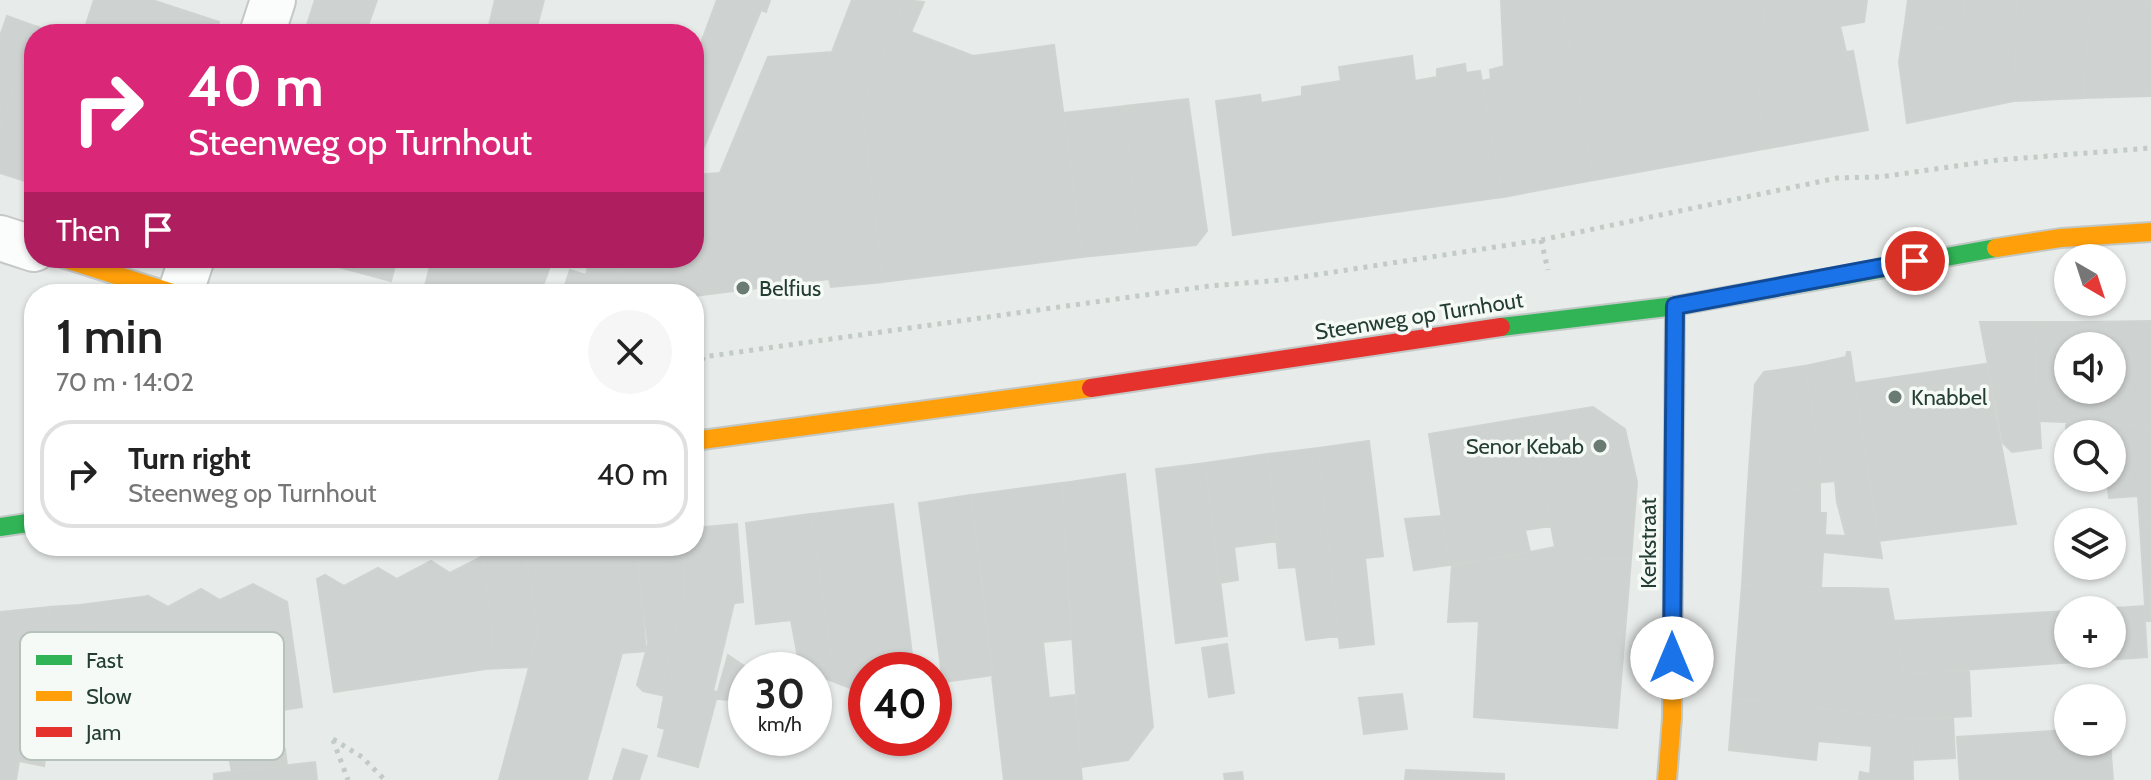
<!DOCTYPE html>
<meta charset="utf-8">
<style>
:root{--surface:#fff;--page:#f6f6f6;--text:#222;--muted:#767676;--line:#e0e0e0}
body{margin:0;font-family:Cabin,sans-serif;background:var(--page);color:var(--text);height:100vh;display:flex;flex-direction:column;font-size:30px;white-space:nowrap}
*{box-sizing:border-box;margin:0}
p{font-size:26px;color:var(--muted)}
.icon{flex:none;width:44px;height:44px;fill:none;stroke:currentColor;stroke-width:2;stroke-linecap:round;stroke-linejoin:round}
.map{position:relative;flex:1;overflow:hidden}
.drawer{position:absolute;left:24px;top:284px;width:680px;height:272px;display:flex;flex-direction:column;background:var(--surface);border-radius:32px;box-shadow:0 2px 6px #0004}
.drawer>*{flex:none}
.guide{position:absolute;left:24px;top:24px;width:680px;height:244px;border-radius:32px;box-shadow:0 2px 6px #0004;background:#db2777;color:#fff;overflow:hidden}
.needle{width:52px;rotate:141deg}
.controls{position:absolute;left:2054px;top:244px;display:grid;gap:16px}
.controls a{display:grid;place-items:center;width:72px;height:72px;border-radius:50%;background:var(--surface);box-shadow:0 2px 6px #0004;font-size:40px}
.speed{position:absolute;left:728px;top:652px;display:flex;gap:16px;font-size:40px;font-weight:700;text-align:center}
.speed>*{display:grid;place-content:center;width:104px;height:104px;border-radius:50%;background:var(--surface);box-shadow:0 2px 6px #0004;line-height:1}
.speed small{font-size:20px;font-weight:400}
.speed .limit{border:12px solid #d22;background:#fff;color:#111}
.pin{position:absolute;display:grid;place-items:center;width:68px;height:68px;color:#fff;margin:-34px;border:4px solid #fff;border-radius:50%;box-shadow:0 2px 8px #0007}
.me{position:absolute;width:88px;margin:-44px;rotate:0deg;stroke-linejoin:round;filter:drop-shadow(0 0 6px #0008)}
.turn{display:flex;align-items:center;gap:28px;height:168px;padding:0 32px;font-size:36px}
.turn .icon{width:104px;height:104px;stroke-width:2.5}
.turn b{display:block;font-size:56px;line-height:68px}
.then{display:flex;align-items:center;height:76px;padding:0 32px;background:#0003;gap:16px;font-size:30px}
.round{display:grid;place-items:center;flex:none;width:84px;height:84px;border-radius:42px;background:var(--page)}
.headline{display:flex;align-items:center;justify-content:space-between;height:136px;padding:0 32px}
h1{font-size:48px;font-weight:600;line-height:60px}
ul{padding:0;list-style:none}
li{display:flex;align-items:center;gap:24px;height:108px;margin:0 16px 12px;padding:0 16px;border:4px solid var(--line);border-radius:32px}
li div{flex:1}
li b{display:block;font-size:30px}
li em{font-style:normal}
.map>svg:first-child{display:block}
.building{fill:#ced2d0;stroke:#cfd4d1;stroke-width:2}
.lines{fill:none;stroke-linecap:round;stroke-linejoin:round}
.street-casing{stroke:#c4c8c6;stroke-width:48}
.fast-casing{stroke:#c2c8c6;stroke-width:22}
.slow-casing{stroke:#c2c8c6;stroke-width:22}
.jam-casing{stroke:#c2c8c6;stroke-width:22}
.path{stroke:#c2cbc6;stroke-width:5;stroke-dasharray:4 6;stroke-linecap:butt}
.street{stroke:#fbfcfc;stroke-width:44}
.fast{stroke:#30b455;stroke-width:18}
.slow{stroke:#ff9f0a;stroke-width:18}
.jam{stroke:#e5322d;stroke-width:18}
.route-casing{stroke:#114b97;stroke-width:20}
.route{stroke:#1a73e8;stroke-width:14}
.poi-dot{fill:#697b73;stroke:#f5faf7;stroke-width:3}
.labels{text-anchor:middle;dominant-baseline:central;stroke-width:7;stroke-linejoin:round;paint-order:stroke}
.poi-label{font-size:22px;fill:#253e34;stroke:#f5faf7;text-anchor:start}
.street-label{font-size:22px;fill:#253e34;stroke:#f5faf7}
.key{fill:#f5faf7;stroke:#b7c2bc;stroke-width:2}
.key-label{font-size:22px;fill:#253e34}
</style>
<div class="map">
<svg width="2151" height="780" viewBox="0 0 2151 780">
<rect width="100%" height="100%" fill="#e7ebe9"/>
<path class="building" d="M94,0H152L219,22L215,34H83Z
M315,0H377L365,34H304Z
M495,0H544L535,34H487Z
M717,0H770L766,12L761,10L694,171V62Z
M852,0H905L862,106L883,282L831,287L829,279L703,295L694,175L720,173L768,57L832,52Z
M905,0L924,2L911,32L973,56L1054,45L1083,257L883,282L862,106Z
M1501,0H1561L1594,180L1503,197L1482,81L1491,79L1490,70L1504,66Z
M1561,0H1766L1757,71L1764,149L1594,180Z
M1766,0H1867L1864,22L1840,26L1846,52L1853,51L1868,130L1764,149L1757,71Z
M1908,0H1965L1960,31L1905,23Z
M1965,0H2017L2014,101L1907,123L1899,62L1905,23L1960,31Z
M2017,0H2090L2084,98L2014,101Z
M2090,0H2151V96L2084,98Z
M7,16L35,26L0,128V36Z
M368,24L398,34H365Z
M35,26L59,34H34V184L0,173V128Z
M1412,56L1415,81L1437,77V69L1465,64L1466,73L1480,71L1503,197L1233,235L1216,101L1260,95L1261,103L1302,96V87L1341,81L1339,67Z
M1188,99L1207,231L1196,245L1139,251L1125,106Z
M1125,106L1139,251L1083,257L1064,113Z
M694,194L703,295L695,296L696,305L694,294H613L624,258H694Z
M305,258H397L391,281Z
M432,258H478L469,294H423Z
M478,258H553L540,294H469Z
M590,258H624L613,294H562L570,270L586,275Z
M2151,321V426L2090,423L2089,390H2112V346H2088L2087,322Z
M1980,322H2034L2041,448L2012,452L2003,443Z
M2034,322H2087L2088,346H2068V390H2089L2090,423L2039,421Z
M1847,352H1850L1872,498L1837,502L1835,481L1824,482L1805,366L1846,357Z
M1986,364L2016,524L1879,541L1855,383Z
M1805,366L1824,482L1812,483V491L1748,484L1755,384L1764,372Z
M1593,407L1625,429L1637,482L1631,559L1516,560L1515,555L1555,547L1531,417Z
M1531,417L1551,526L1525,530L1530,552L1449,565L1429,434Z
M2066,423L2151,426V526H2140L2138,496L2109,498L2107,478H2112V434H2068V467Z
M1369,441L1383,556L1365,558L1374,644L1340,648L1318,448Z
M1318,448L1339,636L1306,640L1296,567L1279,568L1268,454Z
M1268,454L1278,541L1234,547L1238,580L1219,583L1205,463Z
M1205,463L1227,636L1176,643L1156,469Z
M1125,474L1153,727L1128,760L1081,767L1062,483Z
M1062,483L1071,639L1043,642L1049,698L1074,695L1082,780H1004L971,495Z
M1812,483H1820V513H1826L1825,535L1846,536L1837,502L1872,498L1882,558L1823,552L1821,587L1742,585L1748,484L1812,491Z
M971,495L994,675L943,682L919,503Z
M893,504L914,670H866V694L814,674V670H806L832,663L811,514Z
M811,514L832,663L800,668L791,620L756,624L746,523Z
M1441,516L1449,565L1414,570L1405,519Z
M737,524L743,602L734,603L713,691L718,692L698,767L658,756L665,729L658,727L664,696L661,695L680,609H685L683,546H694V528Z
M2140,526H2151V621H2146Z
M558,546H636L646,651L622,653L587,780H499L538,634L525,550Z
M636,546H683L685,609H680L661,695L643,691L637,685L648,644Z
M525,550L538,634L528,667L485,669L493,639L483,556Z
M1515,555L1516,560L1631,559L1617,728L1474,717L1479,621L1448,622L1452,565Z
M483,556L493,639L485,669L334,692L317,579L325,575L344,586L378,568L397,579L431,561L450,573Z
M253,584L287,602L302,707L208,722L207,715L148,724L158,676L148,596L168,607L201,589L220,600Z
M1742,585L1888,589L1904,674L1969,670L1971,716L1912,719L1733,698Z
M148,596L158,676L145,742L74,751L83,693L79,605Z
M79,605L83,693L75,739L50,735L53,704L49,607Z
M2144,606L2147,657L1904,674L1894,621L2068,611V654H2112V610H2084Z
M49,607L53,704L44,766L19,761L16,780H0V612Z
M1227,644L1234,693L1209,697L1202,648Z
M728,655L747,668L746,688L737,697L725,700L716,698Z
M1402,694L1407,729L1364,734L1359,698Z
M1733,698L1912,719L1913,780H1859L1860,772L1870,774L1872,746L1818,741L1816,760L1729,750Z
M1953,718L1955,758L1913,760L1912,719Z
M2068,730V742H2110L2113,780H1960L1957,737Z
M285,749L287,766L232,772L229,757Z
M623,749L647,756L639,780H613Z
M315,762L317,780H214V774Z
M1406,770L1504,774V780H1405Z
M1242,772L1243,780H1225L1224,774Z"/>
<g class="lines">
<defs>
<path id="street" d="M262,34L273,0
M0,238L34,249
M180,294L192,258"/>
<path id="fast" d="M1501,327L1675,306L1996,248
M0,527L34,522"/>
<path id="slow" d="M1996,248L2061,238L2151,232
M62,258L176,294
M694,441L1091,388
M1667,780L1672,718L1675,306"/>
<path id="jam" d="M1091,388L1501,327"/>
</defs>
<use href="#street" class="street-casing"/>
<use href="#fast" class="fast-casing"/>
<use href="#slow" class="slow-casing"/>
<use href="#jam" class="jam-casing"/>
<path class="path" d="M1541,240L1548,270
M698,390L703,357L1209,286L1282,280L1541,240L1837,178L1880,177L1998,160L2151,148
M333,739L362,757L385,780
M333,740L348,780"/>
<use href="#street" class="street"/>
<use href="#fast" class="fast"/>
<use href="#slow" class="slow"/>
<use href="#jam" class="jam"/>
</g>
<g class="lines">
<defs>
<path id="route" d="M1672,658L1675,306L1915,261"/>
</defs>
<use href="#route" class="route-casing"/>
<use href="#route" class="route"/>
</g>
<g class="poi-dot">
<circle cx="743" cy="288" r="8"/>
<circle cx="1895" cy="397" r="8"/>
<circle cx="1600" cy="446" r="8"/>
</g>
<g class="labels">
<g class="poi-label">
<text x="759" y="288">Belfius</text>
<text x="1911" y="397">Knabbel</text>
<text x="1584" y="446" text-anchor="end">Senor Kebab</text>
</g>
<g class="street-label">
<text transform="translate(1419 316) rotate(-9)">Steenweg op Turnhout</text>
<text transform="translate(1648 543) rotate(-90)">Kerkstraat</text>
</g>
</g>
<rect x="20" y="632" width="264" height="128" rx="12" class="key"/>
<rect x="36" y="655" width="36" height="10" fill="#30b455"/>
<rect x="36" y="691" width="36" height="10" fill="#ff9f0a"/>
<rect x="36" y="727" width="36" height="10" fill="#e5322d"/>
<g class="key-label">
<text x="86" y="668">Fast</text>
<text x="86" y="704">Slow</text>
<text x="86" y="740">Jam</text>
</g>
</svg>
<div class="controls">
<a><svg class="needle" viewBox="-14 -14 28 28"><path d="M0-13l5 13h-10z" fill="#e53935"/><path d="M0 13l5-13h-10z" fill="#767676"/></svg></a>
<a><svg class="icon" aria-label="sound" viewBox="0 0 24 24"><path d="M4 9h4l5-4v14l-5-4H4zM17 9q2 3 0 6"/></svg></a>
<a><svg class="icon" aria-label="search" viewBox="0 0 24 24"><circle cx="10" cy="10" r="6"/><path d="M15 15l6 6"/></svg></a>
<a><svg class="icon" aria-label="layers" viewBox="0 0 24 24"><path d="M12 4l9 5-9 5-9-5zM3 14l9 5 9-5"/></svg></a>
<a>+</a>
<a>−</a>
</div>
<div class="speed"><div>30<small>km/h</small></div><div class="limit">40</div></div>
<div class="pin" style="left:1915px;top:261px;background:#d93025"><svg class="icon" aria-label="arrive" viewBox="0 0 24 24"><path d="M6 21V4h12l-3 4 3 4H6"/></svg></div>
<svg class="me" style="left:1672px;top:658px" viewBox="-20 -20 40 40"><circle r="19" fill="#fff"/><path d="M0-13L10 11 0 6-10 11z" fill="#1a73e8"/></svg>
<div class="guide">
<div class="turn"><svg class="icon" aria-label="right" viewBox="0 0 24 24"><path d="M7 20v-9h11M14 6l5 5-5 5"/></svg><div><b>40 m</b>Steenweg op Turnhout</div></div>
<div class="then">Then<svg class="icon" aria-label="arrive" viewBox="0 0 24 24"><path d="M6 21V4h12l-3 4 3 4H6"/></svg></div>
</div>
<section class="drawer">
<div class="headline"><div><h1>1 min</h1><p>70 m · 14:02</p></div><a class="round"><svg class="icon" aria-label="close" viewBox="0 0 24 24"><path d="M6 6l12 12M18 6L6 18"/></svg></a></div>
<ul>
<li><svg class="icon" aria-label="right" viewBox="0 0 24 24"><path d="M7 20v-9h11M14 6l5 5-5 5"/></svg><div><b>Turn right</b><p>Steenweg op Turnhout</p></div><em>40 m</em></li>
</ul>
</section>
</div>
